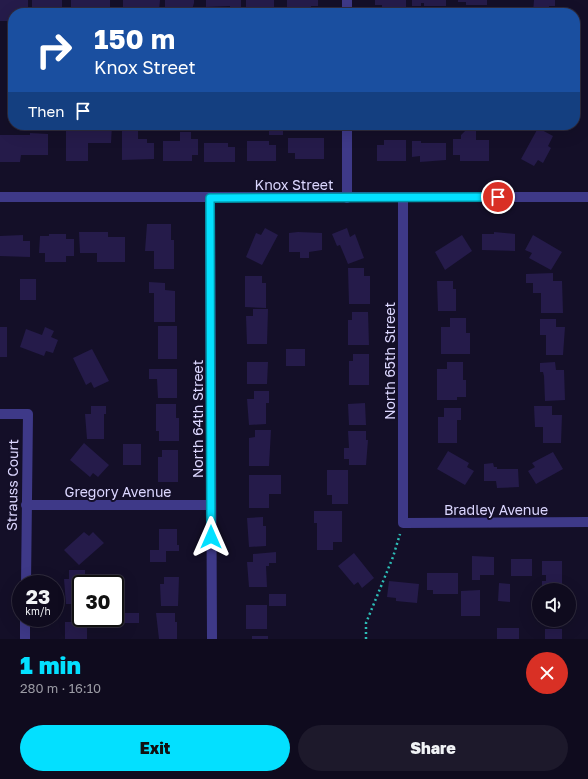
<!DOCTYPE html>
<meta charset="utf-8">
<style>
:root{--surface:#0f0b1e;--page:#1d192b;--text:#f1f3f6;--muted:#9b9ba4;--line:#2f2b3c;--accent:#03e0ff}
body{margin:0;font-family:"Golos Text",sans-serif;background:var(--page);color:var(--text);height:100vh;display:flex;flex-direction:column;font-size:15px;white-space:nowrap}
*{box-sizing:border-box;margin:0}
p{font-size:13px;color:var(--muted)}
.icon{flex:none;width:22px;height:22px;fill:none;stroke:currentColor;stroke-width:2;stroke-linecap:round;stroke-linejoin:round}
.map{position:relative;height:639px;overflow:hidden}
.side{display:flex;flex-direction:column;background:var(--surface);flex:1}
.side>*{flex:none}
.guide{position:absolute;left:8px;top:8px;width:572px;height:122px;border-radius:16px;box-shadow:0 4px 16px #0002,0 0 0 1px var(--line);background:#1a4fa0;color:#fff;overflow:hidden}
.tools{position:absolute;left:532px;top:583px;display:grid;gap:8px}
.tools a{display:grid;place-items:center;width:44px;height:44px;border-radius:50%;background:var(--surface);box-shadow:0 4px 16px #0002,0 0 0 1px var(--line);font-size:20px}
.speed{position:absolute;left:12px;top:575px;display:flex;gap:8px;font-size:20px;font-weight:700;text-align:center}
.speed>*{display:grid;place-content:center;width:52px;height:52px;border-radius:50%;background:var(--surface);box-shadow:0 4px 16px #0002,0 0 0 1px var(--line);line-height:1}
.speed small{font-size:10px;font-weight:400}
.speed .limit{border:2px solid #111;border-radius:6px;background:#fff;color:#111}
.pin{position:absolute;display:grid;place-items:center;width:34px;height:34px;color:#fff;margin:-17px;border:2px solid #fff;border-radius:50%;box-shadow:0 1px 4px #0007}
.me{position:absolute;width:44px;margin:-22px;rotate:0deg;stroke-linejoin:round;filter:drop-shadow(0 0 3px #0008)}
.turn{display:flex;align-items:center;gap:14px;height:84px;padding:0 20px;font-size:18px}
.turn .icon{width:52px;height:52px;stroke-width:2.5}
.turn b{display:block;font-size:28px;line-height:34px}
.then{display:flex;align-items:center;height:38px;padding:0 20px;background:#0003;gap:8px;font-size:15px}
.round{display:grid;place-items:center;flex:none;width:42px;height:42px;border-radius:21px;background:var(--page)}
.summary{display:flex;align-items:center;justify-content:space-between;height:68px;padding:0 20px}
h1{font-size:24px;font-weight:800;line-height:30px;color:var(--accent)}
.primary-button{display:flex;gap:8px;margin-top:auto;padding:8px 20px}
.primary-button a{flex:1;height:46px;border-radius:24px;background:var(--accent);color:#111;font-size:16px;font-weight:800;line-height:46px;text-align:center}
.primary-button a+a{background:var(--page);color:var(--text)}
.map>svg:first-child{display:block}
.building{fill:#251b4a}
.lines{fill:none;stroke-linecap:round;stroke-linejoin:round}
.path{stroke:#2dbdb7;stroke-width:2.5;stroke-dasharray:2 3;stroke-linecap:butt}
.minor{stroke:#3e3988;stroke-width:10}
.route-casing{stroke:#0292a6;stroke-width:10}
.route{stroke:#03e0ff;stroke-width:7}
.labels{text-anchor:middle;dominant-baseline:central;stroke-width:4;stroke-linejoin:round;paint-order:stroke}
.street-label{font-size:14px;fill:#dcd7ff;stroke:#140f28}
</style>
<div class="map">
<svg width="588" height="639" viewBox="0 0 588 639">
<rect width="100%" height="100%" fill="#140f28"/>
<path class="building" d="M0,0H28V13H13V21H0Z
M32,0H62V13H32Z
M71,0H110V13H71Z
M123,0H160L159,10L123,11Z
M165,0H194V3L191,13H180V8H165Z
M206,0H241V13H230V6L206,7Z
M246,0H274V8H246Z
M287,0H318V6H311V11H287Z
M375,0H406V10H382V5H375Z
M412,0H446V6H424V3H421V6H412Z
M458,0H487V5H466V2H458Z
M534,0H555V6H549V13H533Z
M66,125H112L111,143H88V161H66Z
M269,125H283V135H269Z
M122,128H138V139H147V143H154V159L122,160Z
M538,128L553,136L548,146L551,148L543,163L538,160L534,166L521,159Z
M466,130H476V140H489V161H460V155H453V139H461V135Z
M180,132H191V139H198V155H192V161H163V141H180Z
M30,133L48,134V155H21L20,162H0V135H30Z
M288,138H324V159H295V153H288Z
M384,140H406V161H377V145H384Z
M247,141H269V145H276V161H247Z
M412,141H421V143H446V160L420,162V156L412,157Z
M204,143H228V147H235V162H204Z
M147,224H171V240H174V269H154V251H145Z
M265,228L278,235L262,265L246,257L256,233L261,235Z
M347,228L350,237L355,234L364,258L348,264L340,245L337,246L332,234Z
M79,232H108V237H125V262H97V253H80Z
M298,232L322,233V250L309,252V258H300V252H289V233Z
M494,232L515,234V251L482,250V234H494Z
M49,234H66V239H74V256H66V262H45V253H39L40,236H49Z
M23,235V241H30V257L0,256V236Z
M462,235L472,251L445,270L435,252Z
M533,235L562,252L551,270L529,258L532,253L525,250Z
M348,268H364V276H370V304H349Z
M553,273V281H562L563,313H541V293H533V283H526V274Z
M245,276H262V283H266V308L245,307Z
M20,279H36V300H20Z
M437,281H453V289H456V311H438Z
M149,282L165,283V290L175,291V322H154V293H149Z
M253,309H268L267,344H247L246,316H253Z
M352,312H368L369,345H348V320H352Z
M450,318H466V333H470V354H441V327H450Z
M540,319H556V327H565L563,355H546V335H540Z
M158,326H177V359H158Z
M0,327H7V357H0Z
M45,327L54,331L51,337L58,340L53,353L46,351L44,356L20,347L26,329L42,335Z
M92,349L109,381L94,388L91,382L86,385L73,358Z
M286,349H305V366H286Z
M353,354H369V385H349V361H353Z
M247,362H268L267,384H247Z
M447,362H463V380H466V397H457V400H437V369H447Z
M555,362L556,370H564L565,400L545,401L544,376L543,372H540V363Z
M149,369H177V398H158L157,379H149Z
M254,391H269V403H266V424L249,425L247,399H254Z
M365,403L366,425H349L348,404Z
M156,404H176V418H179V441H159V431H156Z
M91,406H106V414H104V439H87L85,414H91Z
M534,406H552V415H562L561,443H543V427H535Z
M444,408H461V420H457V443H438V417H444Z
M255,430H271L269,466H249V438L255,437Z
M348,431H366V440H368L366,465H349V459H344V448H349Z
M84,443L109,465L98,477L93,473L90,477L70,460Z
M123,444H141V465H123Z
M162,450H178V482H158V457H162Z
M448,451L469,463L467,467L474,471L465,485L437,469Z
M553,452L563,469L536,484L528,471L535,467L532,463Z
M493,463L494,467H497V469H518L519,487L497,488L496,481H484V464Z
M327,470H348V504H332V495H327Z
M249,475H281V494H269V508H249Z
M314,511H342V542H333V550H317V523H314Z
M263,517V526H266V546L249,547L247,518Z
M159,529H177V545H179V551H166V562H150V550H159Z
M84,532L89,536L93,532L104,543L79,565L64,550Z
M276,552V563H269V566H266L267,587H249L247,562H253V554Z
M354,553L374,578L362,588L358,582L354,585L338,566Z
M472,556L494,557V575H480V580H472Z
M511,559H532V576H511Z
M542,561H562V590H542V581H546V575H542Z
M69,570H85V580H82L81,584V604H66L64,579H69Z
M427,573H458V594H433V590H427Z
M164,577H179L178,606H161L160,584H164Z
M389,581L419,584L417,603L396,601V598L387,597Z
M499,583L510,584V602L498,601Z
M480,590V616H461V591Z
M269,594H286V606H269Z
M246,605H267V629H246Z
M125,613H139V623H124Z
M156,613H175V622H177V639H159Z
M72,615H81V618H87V639H65V622H72Z
M497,628H519V639H497Z
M545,629H562V639H545Z
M252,636H268V639H252Z"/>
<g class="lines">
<path class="path" d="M366,639V623L393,557L400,534"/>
<path class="minor" d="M347,0V13
M347,125V198
M0,197H588
M210,198L212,639
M403,198V523L588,522
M0,414H28L26,584
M26,505H211
M25,639V618"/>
</g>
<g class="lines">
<defs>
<path id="route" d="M211,537L210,198L498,197"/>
</defs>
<use href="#route" class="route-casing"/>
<use href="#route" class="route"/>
</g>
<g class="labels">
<g class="street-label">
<text x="294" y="184">Knox Street</text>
<text transform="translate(389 361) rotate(-90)">North 65th Street</text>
<text transform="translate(197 419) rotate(-90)">North 64th Street</text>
<text transform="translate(12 485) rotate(-89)">Strauss Court</text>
<text x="118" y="491">Gregory Avenue</text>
<text x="496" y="509">Bradley Avenue</text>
</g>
</g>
</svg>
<div class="tools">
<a><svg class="icon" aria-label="sound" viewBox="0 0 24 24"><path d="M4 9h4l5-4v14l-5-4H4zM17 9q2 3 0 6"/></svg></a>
</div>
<div class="speed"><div>23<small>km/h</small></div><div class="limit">30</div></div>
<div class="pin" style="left:498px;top:197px;background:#d93025"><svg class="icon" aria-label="arrive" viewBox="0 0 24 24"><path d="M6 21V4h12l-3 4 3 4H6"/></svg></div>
<svg class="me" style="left:211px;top:537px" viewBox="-20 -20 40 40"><path d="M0-17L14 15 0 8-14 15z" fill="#03e0ff" stroke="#fff" stroke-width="4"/></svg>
<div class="guide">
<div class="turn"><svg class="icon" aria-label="right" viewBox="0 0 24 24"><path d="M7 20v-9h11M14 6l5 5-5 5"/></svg><div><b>150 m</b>Knox Street</div></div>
<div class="then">Then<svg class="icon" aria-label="arrive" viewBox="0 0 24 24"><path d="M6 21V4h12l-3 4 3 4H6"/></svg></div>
</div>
</div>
<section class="side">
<div class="summary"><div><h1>1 min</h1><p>280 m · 16:10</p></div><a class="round" style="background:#d93025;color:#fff"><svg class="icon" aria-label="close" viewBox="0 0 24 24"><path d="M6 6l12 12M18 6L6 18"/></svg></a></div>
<div class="primary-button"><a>Exit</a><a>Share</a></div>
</section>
